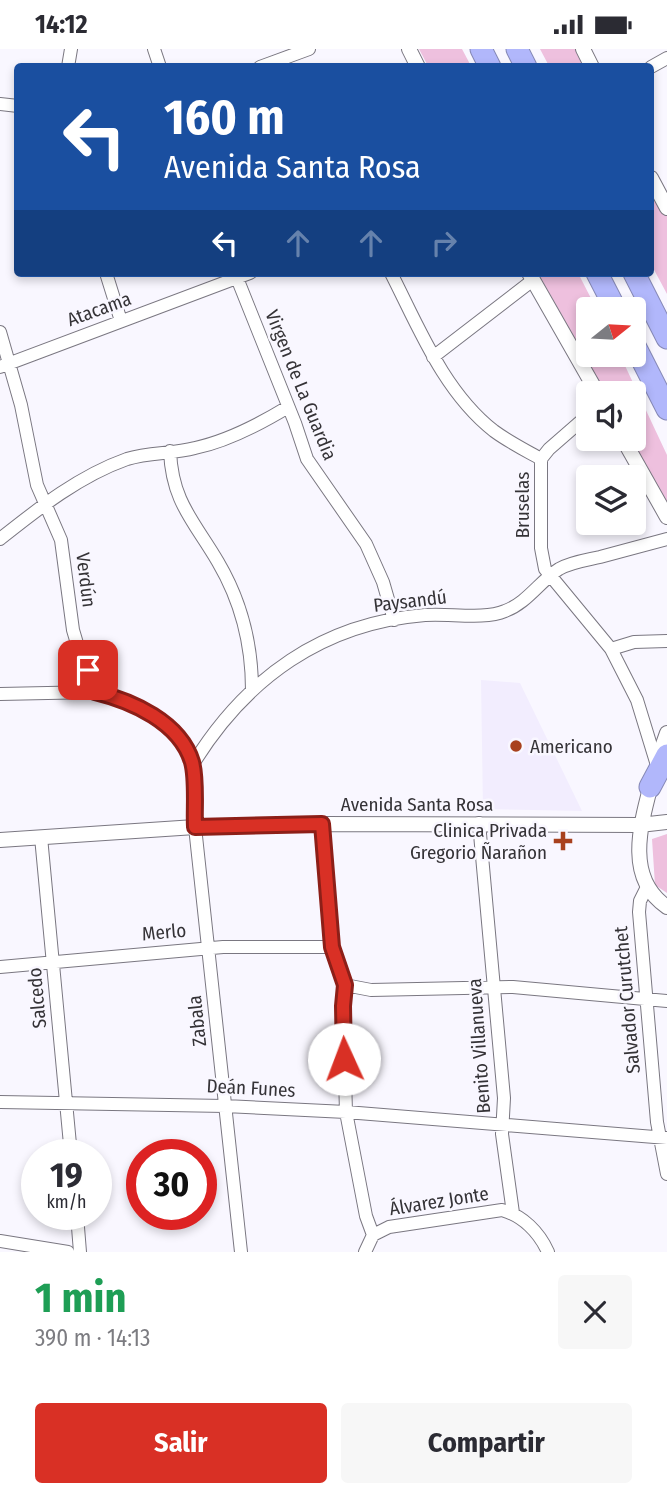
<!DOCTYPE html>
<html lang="es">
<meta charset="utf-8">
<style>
:root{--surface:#fff;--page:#f7f7f7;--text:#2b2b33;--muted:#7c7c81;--accent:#d93025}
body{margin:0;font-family:"Fira Sans Condensed",sans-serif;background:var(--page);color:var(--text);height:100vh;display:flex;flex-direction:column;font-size:26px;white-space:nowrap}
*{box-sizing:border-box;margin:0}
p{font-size:23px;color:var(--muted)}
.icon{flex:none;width:38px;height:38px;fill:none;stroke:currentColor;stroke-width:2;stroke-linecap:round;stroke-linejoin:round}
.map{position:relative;height:1203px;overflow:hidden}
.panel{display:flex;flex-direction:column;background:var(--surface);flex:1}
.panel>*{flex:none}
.hud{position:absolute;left:14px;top:14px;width:640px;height:214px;border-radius:7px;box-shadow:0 4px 10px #0003;background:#1a4fa0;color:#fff;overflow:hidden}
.needle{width:46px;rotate:72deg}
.tools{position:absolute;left:576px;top:248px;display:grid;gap:14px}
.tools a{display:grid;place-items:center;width:70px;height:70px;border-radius:7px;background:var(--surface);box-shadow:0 4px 10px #0003;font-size:35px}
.speed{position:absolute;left:21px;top:1090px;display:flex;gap:14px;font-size:35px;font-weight:700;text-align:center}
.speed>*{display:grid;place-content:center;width:91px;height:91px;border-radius:50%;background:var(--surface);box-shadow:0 4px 10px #0003;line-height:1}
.speed small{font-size:18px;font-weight:400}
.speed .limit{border:10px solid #d22;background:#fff;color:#111}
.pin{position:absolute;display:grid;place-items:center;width:60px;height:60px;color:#fff;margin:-30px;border-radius:14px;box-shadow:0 4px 10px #0006}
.me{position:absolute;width:77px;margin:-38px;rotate:358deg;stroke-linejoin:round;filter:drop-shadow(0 0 5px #0008)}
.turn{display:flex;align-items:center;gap:24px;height:147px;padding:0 35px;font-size:32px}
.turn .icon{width:91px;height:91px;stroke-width:2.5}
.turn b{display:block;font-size:49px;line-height:60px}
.lanes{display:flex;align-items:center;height:66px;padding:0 35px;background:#0003;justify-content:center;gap:35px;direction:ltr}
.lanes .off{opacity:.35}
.round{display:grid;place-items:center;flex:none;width:74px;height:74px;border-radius:7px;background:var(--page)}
.overview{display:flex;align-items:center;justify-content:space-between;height:119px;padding:0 35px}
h1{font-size:42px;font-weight:700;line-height:52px;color:#1e9e55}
.button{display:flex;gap:14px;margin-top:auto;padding:14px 35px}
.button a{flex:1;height:80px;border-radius:7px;background:var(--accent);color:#fff;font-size:28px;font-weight:700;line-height:80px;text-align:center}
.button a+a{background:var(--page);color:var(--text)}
.status{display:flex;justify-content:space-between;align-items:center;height:49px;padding:0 35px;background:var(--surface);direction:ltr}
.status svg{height:19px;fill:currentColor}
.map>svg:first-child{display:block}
.built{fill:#f2edfe}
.green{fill:#eec0de}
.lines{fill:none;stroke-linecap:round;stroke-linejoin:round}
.minor-casing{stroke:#7a7781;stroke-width:14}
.tertiary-casing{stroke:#7a7781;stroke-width:16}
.motorway-casing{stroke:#8689b6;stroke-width:23}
.minor{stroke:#fff;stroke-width:12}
.tertiary{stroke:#fff;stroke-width:14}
.motorway{stroke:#b1b7fb;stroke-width:21}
.route-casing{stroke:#8d1f18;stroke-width:18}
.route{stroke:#d93025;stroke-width:12}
.poi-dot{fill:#a8411e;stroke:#f9f7ff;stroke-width:2.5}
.labels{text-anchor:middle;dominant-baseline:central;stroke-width:5;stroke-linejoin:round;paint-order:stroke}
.street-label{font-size:19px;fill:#353337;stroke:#f9f7ff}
.poi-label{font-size:19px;fill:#353337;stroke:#f9f7ff;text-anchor:start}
</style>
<div class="status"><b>14:12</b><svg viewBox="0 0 49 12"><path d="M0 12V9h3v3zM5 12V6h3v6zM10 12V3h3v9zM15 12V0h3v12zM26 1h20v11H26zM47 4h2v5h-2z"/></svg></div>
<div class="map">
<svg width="667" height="1203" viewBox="0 0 667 1203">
<rect width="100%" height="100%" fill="#f9f7ff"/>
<path class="built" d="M481,631L520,634L582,762L483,760Z"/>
<path class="green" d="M419,0H462L471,17H428Z
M540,0H579L588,17H549Z
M651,135L667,165V245L651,215Z
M538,224H578L597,261H588V306H620L667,406V454L631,390H634V345H606Z
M667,785V844L655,836L652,790Z"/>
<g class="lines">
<defs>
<path id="minor" d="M154,0L160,18
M68,18L71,0
M260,18L309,0
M651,18L667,9
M0,55L18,57
M106,224L121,272
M235,224L295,374L307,410L366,495L383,533L394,571
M391,224C419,279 444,343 494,382C509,393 525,401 541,410
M0,283L21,356L37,436L61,491L73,581L81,608L95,643C132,652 180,673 192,713C197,731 194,760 195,778L241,1203
M433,308L533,231
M0,318L250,224
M170,402C172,453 194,472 218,513C241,552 252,597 252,641
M541,410V499L545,520L611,600L637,651L656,713
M541,410L549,400L588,366
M0,490C39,459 79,427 127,410C149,403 172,405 195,399C228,392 260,375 288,358
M611,600L634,593L667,592
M0,645L95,643
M193,715C246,629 323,574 425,566C449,564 484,571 505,562C527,554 540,532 559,520C571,513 587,511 600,508C622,502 645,496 667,490
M479,774L504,1049L502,1085L513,1164
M322,775L332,898L345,936L343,957L346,1063L366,1167L373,1186L365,1203
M41,788L71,1106
M647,838L640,852L639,863L657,1073L667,1125
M0,918L223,898H332
M345,936L371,941L513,938L667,952
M0,1053L225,1057L346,1063L667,1089
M77,1166L80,1203
M373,1186L389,1178L502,1161C523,1167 539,1183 548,1203
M0,1192L68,1203"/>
<path id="tertiary" d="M409,0L418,18
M583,0L592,18
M651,129L667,159
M529,224L598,345
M623,390L667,468
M657,712L667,684
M652,732C641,774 624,829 667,858
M0,791L195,778L322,775L640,776L667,773"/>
<path id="motorway" d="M481,0L490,18
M517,0L526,18
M597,224L616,261
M634,224L667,289
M634,295L667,360
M650,738L667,706"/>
</defs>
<use href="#minor" class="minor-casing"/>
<use href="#tertiary" class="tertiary-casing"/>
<use href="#motorway" class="motorway-casing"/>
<use href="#minor" class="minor"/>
<use href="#tertiary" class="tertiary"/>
<use href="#motorway" class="motorway"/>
</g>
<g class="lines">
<defs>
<path id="route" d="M88,621L95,643C132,652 180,673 192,713C197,731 194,760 195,778L322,775L332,898L345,936L343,957L344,1010"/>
</defs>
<use href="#route" class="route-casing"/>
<use href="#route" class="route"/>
</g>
<g class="poi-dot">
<circle cx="516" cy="697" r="7"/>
<path d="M559.5 781.5h7v7h7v7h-7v7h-7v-7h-7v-7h7z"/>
</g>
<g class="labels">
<g class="street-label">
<text transform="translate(99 260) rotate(-20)">Atacama</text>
<text transform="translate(301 336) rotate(68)">Virgen de La Guardia</text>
<text transform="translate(522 456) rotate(-90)">Bruselas</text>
<text transform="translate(86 531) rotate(83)">Verdún</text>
<text transform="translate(410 552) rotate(-7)">Paysandú</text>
<text x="417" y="755">Avenida Santa Rosa</text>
<text transform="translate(164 883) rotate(-5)">Merlo</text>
<text transform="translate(37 949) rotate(-95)">Salcedo</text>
<text transform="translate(627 951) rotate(-95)">Salvador Curutchet</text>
<text transform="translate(197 972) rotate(-96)">Zabala</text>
<text transform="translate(479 997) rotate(-94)">Benito Villanueva</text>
<text transform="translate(251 1039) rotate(3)">Deán Funes</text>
<text transform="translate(439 1152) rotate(-9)">Álvarez Jonte</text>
</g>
<g class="poi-label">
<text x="530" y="697">Americano</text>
<text x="547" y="781" text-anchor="end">Clinica Privada<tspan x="547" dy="22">Gregorio Ñarañon</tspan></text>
</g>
</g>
</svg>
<div class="tools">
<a><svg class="needle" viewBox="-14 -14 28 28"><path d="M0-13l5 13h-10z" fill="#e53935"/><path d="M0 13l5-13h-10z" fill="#7c7c81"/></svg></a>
<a><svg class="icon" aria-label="sound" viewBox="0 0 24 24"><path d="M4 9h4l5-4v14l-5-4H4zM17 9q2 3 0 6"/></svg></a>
<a><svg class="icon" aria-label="layers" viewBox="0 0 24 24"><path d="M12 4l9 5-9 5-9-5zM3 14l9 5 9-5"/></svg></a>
</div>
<div class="speed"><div>19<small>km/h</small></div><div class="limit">30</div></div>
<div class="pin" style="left:88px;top:621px;background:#d93025"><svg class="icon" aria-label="arrive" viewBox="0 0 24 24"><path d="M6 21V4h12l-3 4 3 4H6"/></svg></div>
<svg class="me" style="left:344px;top:1010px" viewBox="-20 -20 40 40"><circle r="19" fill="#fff"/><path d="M0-13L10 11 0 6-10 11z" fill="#d93025"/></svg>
<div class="hud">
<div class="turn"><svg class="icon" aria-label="left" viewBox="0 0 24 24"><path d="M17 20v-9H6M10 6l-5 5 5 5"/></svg><div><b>160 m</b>Avenida Santa Rosa</div></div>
<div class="lanes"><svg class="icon" aria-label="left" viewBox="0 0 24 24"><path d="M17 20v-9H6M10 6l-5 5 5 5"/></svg><svg class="icon off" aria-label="ahead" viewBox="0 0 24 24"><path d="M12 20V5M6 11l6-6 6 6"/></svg><svg class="icon off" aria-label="ahead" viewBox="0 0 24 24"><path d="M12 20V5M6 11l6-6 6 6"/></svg><svg class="icon off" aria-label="right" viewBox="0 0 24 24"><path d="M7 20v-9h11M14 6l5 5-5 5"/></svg></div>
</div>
</div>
<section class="panel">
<div class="overview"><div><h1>1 min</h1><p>390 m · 14:13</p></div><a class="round"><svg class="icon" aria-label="close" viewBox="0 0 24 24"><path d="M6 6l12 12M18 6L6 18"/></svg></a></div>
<div class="button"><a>Salir</a><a>Compartir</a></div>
</section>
